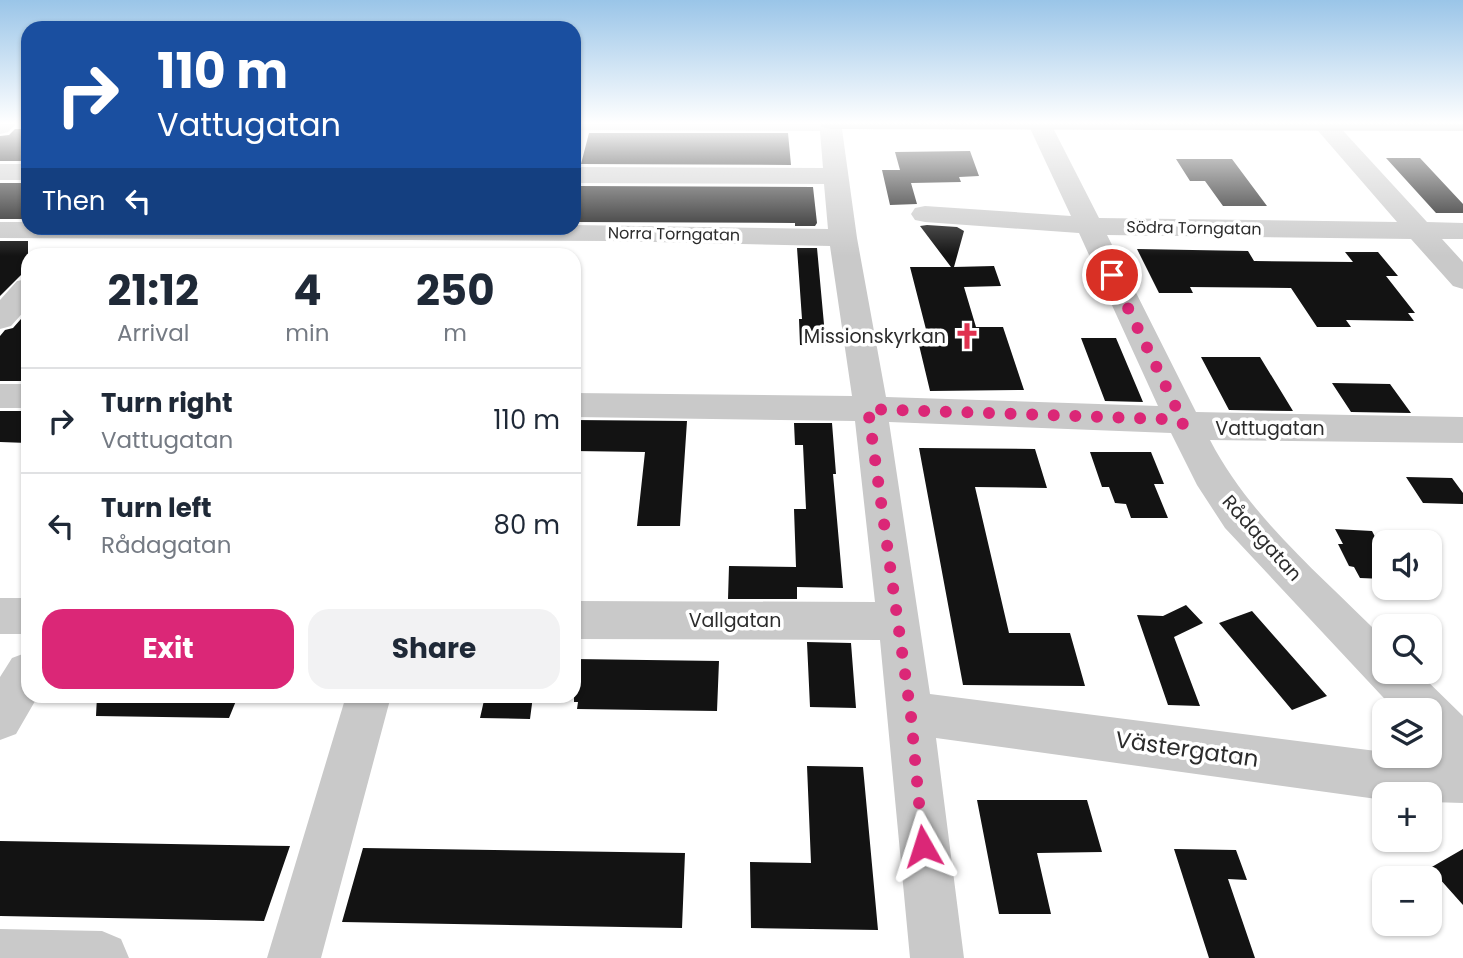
<!DOCTYPE html>
<meta charset="utf-8">
<style>
:root{--surface:#fff;--page:#f2f2f3;--text:#1f2937;--muted:#747a83;--line:#e0e1e3;--accent:#db2777}
body{margin:0;font-family:Poppins,sans-serif;background:var(--page);color:var(--text);height:100vh;display:flex;flex-direction:column;font-size:26px;white-space:nowrap}
*{box-sizing:border-box;margin:0}
p{font-size:23px;color:var(--muted)}
.icon{flex:none;width:38px;height:38px;fill:none;stroke:currentColor;stroke-width:2;stroke-linecap:round;stroke-linejoin:round}
.map{position:relative;flex:1;overflow:hidden}
.details{position:absolute;left:21px;top:248px;width:560px;height:455px;display:flex;flex-direction:column;background:var(--surface);border-radius:21px;box-shadow:0 2px 5px #0004}
.details>*{flex:none}
.banner{position:absolute;left:21px;top:21px;width:560px;height:214px;border-radius:21px;box-shadow:0 2px 5px #0004;background:#1a4fa0;color:#fff;overflow:hidden}
.fabs{position:absolute;left:1372px;top:530px;display:grid;gap:14px}
.fabs a{display:grid;place-items:center;width:70px;height:70px;border-radius:14px;background:var(--surface);box-shadow:0 2px 5px #0004;font-size:35px}
.pin{position:absolute;display:grid;place-items:center;width:60px;height:60px;color:#fff;margin:-30px;border:4px solid #fff;border-radius:50%;box-shadow:0 2px 7px #0007}
.me{position:absolute;width:77px;margin:-38px;rotate:354deg;stroke-linejoin:round;filter:drop-shadow(0 0 5px #0008)}
.turn{display:flex;align-items:center;gap:24px;height:147px;padding:0 21px;font-size:32px}
.turn .icon{width:91px;height:91px;stroke-width:2.5}
.turn b{display:block;font-size:49px;line-height:60px}
.then{display:flex;align-items:center;height:66px;padding:0 21px;background:#0003;gap:14px;font-size:26px}
.eta{display:flex;justify-content:space-evenly;align-items:center;height:119px;text-align:center}
.eta b{font-size:42px;font-weight:700;line-height:49px}
.button{display:flex;gap:14px;margin-top:auto;padding:14px 21px}
.button a{flex:1;height:80px;border-radius:21px;background:var(--accent);color:#fff;font-size:28px;font-weight:700;line-height:80px;text-align:center}
.button a+a{background:var(--page);color:var(--text)}
ul{padding:0;list-style:none}
li{display:flex;align-items:center;gap:21px;height:105px;padding:0 21px;border-top:2px solid var(--line)}
li div{flex:1}
li b{display:block;font-size:26px}
li em{font-style:normal}
.map>svg:first-child{display:block}
.building{fill:#131313}
.lines{fill:none;stroke-linecap:round;stroke-linejoin:round}
.minor{fill:#c9c9c9;fill-rule:evenodd}
.major{fill:#a4a4a4;fill-rule:evenodd}
.route{stroke:#db2777;stroke-width:12;stroke-dasharray:0 21.6}
.labels{text-anchor:middle;dominant-baseline:central;stroke-width:7;stroke-linejoin:round;paint-order:stroke}
.far-street-label{font-size:16px;fill:#2c2c2c;stroke:#fff}
.poi-label{font-size:19px;fill:#2c2c2c;stroke:#fff;text-anchor:end}
.street-label{font-size:19px;fill:#2c2c2c;stroke:#fff}
.near-street-label{font-size:23px;fill:#2c2c2c;stroke:#fff}
</style>
<div class="map">
<svg width="1463" height="958" viewBox="0 0 1463 958">
<rect width="100%" height="100%" fill="#fff"/>
<path class="building" d="M15,129H28V161H0V136L9,135Z
M589,133H788L791,165L581,164Z
M970,151L979,176L959,177L961,182L911,183L917,204L890,205L882,170H900L895,152Z
M1386,158H1420L1463,204V213H1436Z
M1176,159H1232L1267,206H1223L1205,181H1190Z
M0,183H28V219H0Z
M576,186L813,187L817,223L815,226H795V223L574,222Z
M927,225L957,227L964,231L954,267L994,266L1001,286L964,287L976,327H1003L1024,390L930,391L919,345H930L910,267H951L920,226Z
M0,241H28V268L0,296Z
M797,248H817L826,346L800,345L799,319H802Z
M1137,249L1248,251L1254,261L1353,262L1345,252H1378L1398,276H1386L1415,313H1408L1414,321L1346,320L1351,327H1317L1291,288L1190,287L1193,293H1159Z
M28,311V381H0V336L5,330L13,328Z
M1081,338H1116L1143,402L1105,401Z
M1201,357H1260L1293,411L1229,410Z
M1332,383L1390,384L1411,413L1351,412Z
M0,411H28V443L0,442Z
M574,420L687,421L680,526H637L645,452L574,451Z
M794,423H832L836,474H833L843,588L797,587V599H728L729,566L796,567L794,509H806L803,445H795Z
M919,448L1035,449L1047,488L975,487L1009,633H1070L1085,686L963,685Z
M1090,452H1151L1164,484H1154L1168,518H1131L1126,504L1115,503L1109,487H1102Z
M1406,477L1452,478L1463,493V504L1423,503Z
M1335,529L1372,531L1384,554V579L1360,578L1354,567L1349,566L1338,544H1343Z
M1186,605L1203,623L1174,637L1200,706L1168,705L1137,615L1163,616Z
M1252,611L1327,696L1292,710L1219,623Z
M807,642L851,643L856,708L810,707Z
M574,659L719,661L717,711L577,709L578,702H574Z
M97,696H238L229,718L96,716Z
M485,696H533L530,719L480,718Z
M807,766L863,767L878,930L751,928L750,862L811,863Z
M977,800H1087L1102,852L1037,853L1051,914H999Z
M0,841L290,846L264,921L0,916Z
M363,848L685,853L682,928L342,922Z
M1174,849L1236,850L1247,880L1228,879L1255,958H1209Z
M1463,849V905L1430,868Z"/>
<g class="lines">
<path class="minor" d="M0,122H18L8,132L0,134Z
M574,122H841L857,238L886,397L1158,406L1079,233L925,222L915,220L911,214L915,208L925,206L1071,216L1028,124L1030,122H1050L1099,218L1397,222L1313,125L1315,122H1335L1427,222L1463,223V239H1442L1463,262V289L1453,286L1411,239L1107,235L1196,412L1463,417V443L1210,440C1251,519 1322,576 1384,639V672H1418L1463,716V803L1430,802V794H1384V800L936,738L964,958H910L880,640L574,639V601L875,602L855,421L574,417V393L852,396L830,246L611,241L0,238V222H28V228H574V225L828,229L824,184L574,183V167L823,168L820,131L574,130ZM889,422L1171,433L1197,485L1225,528L1395,710H1430V747L1436,754L1384,756V752L930,694Z
M0,164H28V180H0Z
M28,279V307L11,326L0,329V300L17,281Z
M0,384H28V408H0Z
M0,598H28V634H0Z
M28,652V696H38L16,734L0,740V677L12,658Z
M346,696H391L321,958H267Z
M0,929L102,931L121,939L129,958H0Z"/>
<path class="major" d="M819,122H1463V131L831,129L822,127Z"/>
</g>
<linearGradient id="sky" x2="0" y2="1"><stop stop-color="#9ac5e8"/><stop offset="0.48" stop-color="#fff"/><stop offset="1" stop-color="#fff" stop-opacity="0"/></linearGradient>
<rect width="1463" height="256" fill="url(#sky)"/>
<g class="lines">
<path class="route" d="M923,846L911,716L868,409L1163,419L1184,424L1112,275"/>
</g>
<defs>
<symbol id="church-bare" viewBox="-9 -9 18 18"><path d="M-1.2-6h2.4v3.5h3.3v2.4h-3.3V6h-2.4V-.1h-3.3v-2.4h3.3Z" fill="#e0314f" stroke="#fff" stroke-width="2.5" paint-order="stroke"/></symbol>
</defs>
<g fill-rule="evenodd">
<use href="#church-bare" x="948" y="317" width="38" height="38"/>
</g>
<g class="labels">
<g class="far-street-label">
<text transform="translate(1194 228) rotate(1)">Södra Torngatan</text>
<text transform="translate(674 234) rotate(1)">Norra Torngatan</text>
</g>
<g class="poi-label">
<text x="946" y="336">Missionskyrkan</text>
</g>
<g class="street-label">
<text x="1270" y="428">Vattugatan</text>
<text transform="translate(1262 538) rotate(48)">Rådagatan</text>
<text x="735" y="620">Vallgatan</text>
</g>
<g class="near-street-label">
<text transform="translate(1187 749) rotate(8)">Västergatan</text>
</g>
</g>
</svg>
<div class="fabs">
<a><svg class="icon" aria-label="sound" viewBox="0 0 24 24"><path d="M4 9h4l5-4v14l-5-4H4zM17 9q2 3 0 6"/></svg></a>
<a><svg class="icon" aria-label="search" viewBox="0 0 24 24"><circle cx="10" cy="10" r="6"/><path d="M15 15l6 6"/></svg></a>
<a><svg class="icon" aria-label="layers" viewBox="0 0 24 24"><path d="M12 4l9 5-9 5-9-5zM3 14l9 5 9-5"/></svg></a>
<a>+</a>
<a>−</a>
</div>
<div class="pin" style="left:1112px;top:275px;background:#d93025"><svg class="icon" aria-label="arrive" viewBox="0 0 24 24"><path d="M6 21V4h12l-3 4 3 4H6"/></svg></div>
<svg class="me" style="left:923px;top:846px" viewBox="-20 -20 40 40"><path d="M0-17L14 15 0 8-14 15z" fill="#db2777" stroke="#fff" stroke-width="4"/></svg>
<div class="banner">
<div class="turn"><svg class="icon" aria-label="right" viewBox="0 0 24 24"><path d="M7 20v-9h11M14 6l5 5-5 5"/></svg><div><b>110 m</b>Vattugatan</div></div>
<div class="then">Then<svg class="icon" aria-label="left" viewBox="0 0 24 24"><path d="M17 20v-9H6M10 6l-5 5 5 5"/></svg></div>
</div>
<section class="details">
<div class="eta">
<div><b>21:12</b><p>Arrival</p></div>
<div><b>4</b><p>min</p></div>
<div><b>250</b><p>m</p></div>
</div>
<ul>
<li><svg class="icon" aria-label="right" viewBox="0 0 24 24"><path d="M7 20v-9h11M14 6l5 5-5 5"/></svg><div><b>Turn right</b><p>Vattugatan</p></div><em>110 m</em></li>
<li><svg class="icon" aria-label="left" viewBox="0 0 24 24"><path d="M17 20v-9H6M10 6l-5 5 5 5"/></svg><div><b>Turn left</b><p>Rådagatan</p></div><em>80 m</em></li>
</ul>
<div class="button"><a>Exit</a><a>Share</a></div>
</section>
</div>
